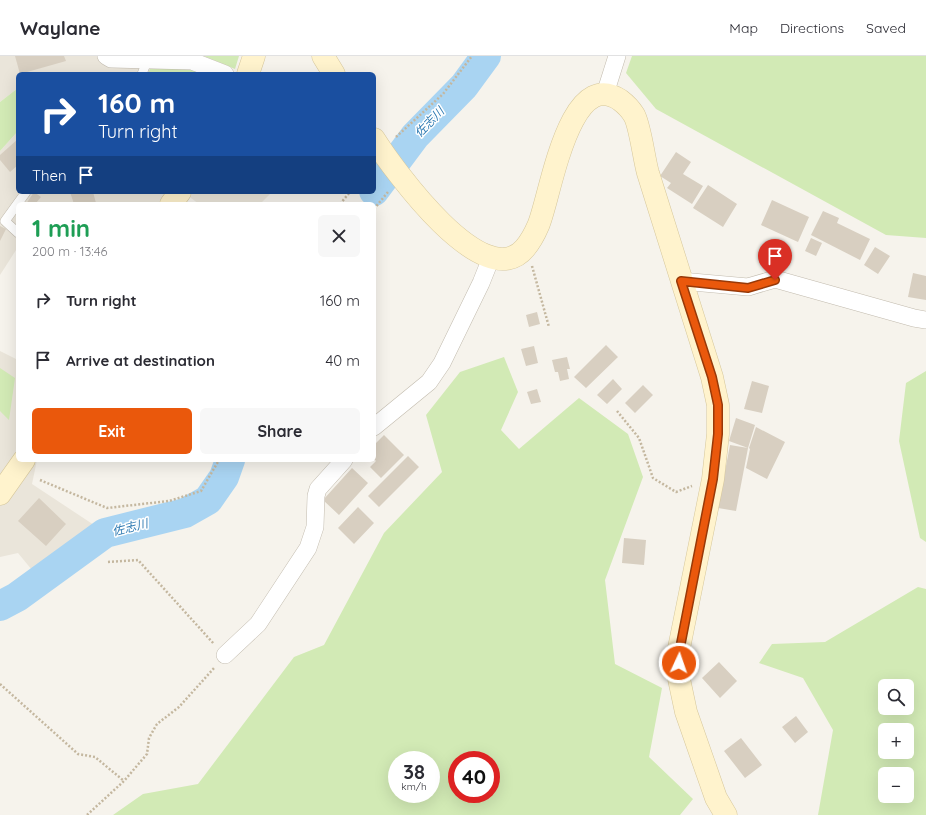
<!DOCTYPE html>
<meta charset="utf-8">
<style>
:root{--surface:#fff;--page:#f7f7f7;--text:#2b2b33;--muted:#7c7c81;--line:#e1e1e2;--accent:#ea580c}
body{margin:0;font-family:Quicksand,"Noto Sans JP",sans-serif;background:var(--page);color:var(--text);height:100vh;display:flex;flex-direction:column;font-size:15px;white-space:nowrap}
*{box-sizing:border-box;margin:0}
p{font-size:13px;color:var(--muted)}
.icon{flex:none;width:22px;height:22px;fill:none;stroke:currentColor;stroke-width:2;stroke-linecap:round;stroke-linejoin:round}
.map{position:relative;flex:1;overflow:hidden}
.drawer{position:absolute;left:16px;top:146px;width:360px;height:260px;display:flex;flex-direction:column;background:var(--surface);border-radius:6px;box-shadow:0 4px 16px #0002}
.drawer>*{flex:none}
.top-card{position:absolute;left:16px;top:16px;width:360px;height:122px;border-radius:6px;box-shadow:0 4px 16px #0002;background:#1a4fa0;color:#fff;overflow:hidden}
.buttons{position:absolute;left:878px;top:623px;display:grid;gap:8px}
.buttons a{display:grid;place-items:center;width:36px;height:36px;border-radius:6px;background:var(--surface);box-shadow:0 4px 16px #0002;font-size:20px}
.speed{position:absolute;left:388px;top:695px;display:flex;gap:8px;font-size:20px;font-weight:700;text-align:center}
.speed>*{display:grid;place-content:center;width:52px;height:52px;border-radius:50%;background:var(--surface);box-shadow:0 4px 16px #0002;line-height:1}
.speed small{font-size:10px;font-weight:400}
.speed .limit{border:6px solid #d22;background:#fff;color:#111}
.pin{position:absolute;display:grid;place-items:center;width:34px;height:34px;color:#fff;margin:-41px -17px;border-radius:50% 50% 50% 0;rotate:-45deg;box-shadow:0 0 4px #0007}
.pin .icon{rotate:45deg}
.me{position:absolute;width:44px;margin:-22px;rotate:3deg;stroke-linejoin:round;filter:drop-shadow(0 0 3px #0008)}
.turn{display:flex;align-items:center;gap:14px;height:84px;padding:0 16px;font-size:18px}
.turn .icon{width:52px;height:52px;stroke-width:2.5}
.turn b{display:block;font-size:28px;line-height:34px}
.then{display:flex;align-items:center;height:38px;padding:0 16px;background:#0003;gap:8px;font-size:15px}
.round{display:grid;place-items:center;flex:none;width:42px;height:42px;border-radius:6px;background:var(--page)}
.overview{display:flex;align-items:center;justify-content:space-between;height:68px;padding:0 16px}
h1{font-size:24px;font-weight:700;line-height:30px;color:#1e9e55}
.primary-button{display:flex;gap:8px;margin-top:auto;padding:8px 16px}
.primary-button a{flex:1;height:46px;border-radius:6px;background:var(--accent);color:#fff;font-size:16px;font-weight:700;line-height:46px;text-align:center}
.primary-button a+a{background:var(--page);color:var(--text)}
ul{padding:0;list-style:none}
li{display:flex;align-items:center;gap:12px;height:60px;padding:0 16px}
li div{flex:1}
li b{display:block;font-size:15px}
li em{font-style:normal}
header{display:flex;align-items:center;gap:24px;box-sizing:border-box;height:56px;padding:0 20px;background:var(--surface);border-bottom:1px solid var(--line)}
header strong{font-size:19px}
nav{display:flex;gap:22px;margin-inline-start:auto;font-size:14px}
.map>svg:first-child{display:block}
.residential{fill:#eae5da}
.green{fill:#d2eab5;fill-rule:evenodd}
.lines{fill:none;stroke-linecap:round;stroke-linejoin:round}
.river{stroke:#a9d4f2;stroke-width:30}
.building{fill:#d8cfc1}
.lane-casing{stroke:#c2bbae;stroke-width:10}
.street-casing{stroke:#c2bbae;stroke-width:18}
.secondary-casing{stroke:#d6c79b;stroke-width:23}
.path{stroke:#c4b79f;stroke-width:2.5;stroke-dasharray:2 2;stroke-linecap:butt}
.lane{stroke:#fff;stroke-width:9}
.street{stroke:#fff;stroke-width:17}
.secondary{stroke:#fff3cd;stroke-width:22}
.route-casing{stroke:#983908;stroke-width:10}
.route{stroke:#ea580c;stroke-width:7}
.labels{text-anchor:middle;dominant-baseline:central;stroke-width:3;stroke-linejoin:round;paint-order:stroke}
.water-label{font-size:12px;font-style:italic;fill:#2e7ab2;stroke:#fff}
</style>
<header>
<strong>Waylane</strong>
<nav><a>Map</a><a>Directions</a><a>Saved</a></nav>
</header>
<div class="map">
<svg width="926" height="759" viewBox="0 0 926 759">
<rect width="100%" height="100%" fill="#f6f3ec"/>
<path class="residential" d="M0,0H145L150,13L148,18H18V32L0,46Z
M18,75V136H172L161,148H18V191L0,219V95Z
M183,136H272L260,148H199Z
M0,295L18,304V404H37L32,428L94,469L32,514L18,497L0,501Z"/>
<path class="green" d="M204,0H239L235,13Z
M632,0H926V182L886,179L656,53L626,17Z
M186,9L205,18H148L150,13Z
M18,32V75L0,95V46Z
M504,301L518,336L501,374L519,393L579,342L628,378L643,421L605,524L615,608L662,632L649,701L693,743L680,759H113L143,738L198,728L294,601L324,589L384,477L442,416L426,359L460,316ZM397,704H431V738H397ZM457,704H491V738H457Z
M0,312L15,322L9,364L0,355Z
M926,315V486L920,482L899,385L906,327Z
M918,531L926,533V759H818L833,674L803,622L759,607L772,588L825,586ZM885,630H907V652H885ZM885,674H907V696H885ZM885,718H907V740H885Z"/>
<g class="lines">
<path class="river" d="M374,135L415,80L464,30L486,0
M0,550L17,541L105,477L185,457L208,444L224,421L230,404"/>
</g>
<path class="building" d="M15,0H64L66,5L20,18Z
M18,83V109L10,116L0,104V99Z
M676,96L691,106L683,118L703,130L692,148L667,132L671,127L660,120Z
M708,129L737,148L723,171L693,152Z
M34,136L41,141L36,147L37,148H26Z
M70,136H93L96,147L74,148Z
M772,144L809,161L798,186L761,169Z
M823,155L839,162L837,167L870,183L860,204L811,179Z
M0,170L6,173L0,185Z
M811,182L822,187L816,200L805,195Z
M875,191L890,200L878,218L864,209Z
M913,217L926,220V244L908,241Z
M537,256L540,268L529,271L526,259Z
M606,289L618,301L586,332L574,321Z
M534,290L538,307L526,310L521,293Z
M567,301L570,313H567L569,323L560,325L558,316H555L552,304Z
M613,323L622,333L607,348L597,339Z
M752,325L769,330L762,357L744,353Z
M643,329L653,339L635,357L625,347Z
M537,333L541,346L531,348L527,336Z
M736,362L755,369L748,392L729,385Z
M756,371L785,386L767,423L746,412L750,393L749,392Z
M384,379L404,399L381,422L370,411L376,405L374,403V389Z
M730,389L748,392L736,455L718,452Z
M408,400L419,411L379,451L368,440Z
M352,412L368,427L339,459L323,444Z
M39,442L66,468L46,490L18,465Z
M358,451L374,467L354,488L338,472Z
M624,482L646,484L644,509L622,507Z
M719,606L737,625L720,642L702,622Z
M796,660L808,676L795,687L782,671Z
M741,682L762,709L745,722L724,695Z"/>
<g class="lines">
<defs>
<path id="lane" d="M142,18L147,5
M18,177L5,165L26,136"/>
<path id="street" d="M106,0L111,3L192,5L225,18
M605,38L617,0
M681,225L748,231L775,223L914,262L926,264
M374,371L429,326L442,307L481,227L491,202
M225,599L258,568L308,492L315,471L316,440L318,433L344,404"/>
<path id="secondary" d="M323,0L334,18
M248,18L254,0
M374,83C393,113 485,241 525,192C530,186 535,177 538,170C550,144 568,9 620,44C624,47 631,54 634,59C640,69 644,103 648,117C669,185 690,253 712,321L718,349V378L713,423L679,592V623L686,656L716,742L726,759
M171,148L180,136
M0,438L24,404"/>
</defs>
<use href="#lane" class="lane-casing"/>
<use href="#street" class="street-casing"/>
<use href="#secondary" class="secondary-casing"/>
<path class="path" d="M396,81L443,38L472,0
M340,148L350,136
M374,153L388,136
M532,210L549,271
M617,355L639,382L653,422L676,436L692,430
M40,424L107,452L169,445L201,435L219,404
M108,506L138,504L214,588
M0,628L78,698L95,701L124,725
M87,759L124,725L147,698L149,682L157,668L179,651L215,611"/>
<use href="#lane" class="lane"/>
<use href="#street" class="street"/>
<use href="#secondary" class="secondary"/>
</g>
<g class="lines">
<defs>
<path id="route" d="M679,607L680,592L713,423L718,378V349L712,321L681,225L748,232L775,224"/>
</defs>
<use href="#route" class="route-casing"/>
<use href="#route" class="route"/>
</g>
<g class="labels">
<g class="water-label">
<text transform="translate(429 66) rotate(-46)">佐志川</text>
<text transform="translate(130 471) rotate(-14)">佐志川</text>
</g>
</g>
</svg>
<div class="buttons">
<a><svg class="icon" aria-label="search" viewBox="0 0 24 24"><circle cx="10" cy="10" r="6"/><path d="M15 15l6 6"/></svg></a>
<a>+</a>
<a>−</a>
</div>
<div class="speed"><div>38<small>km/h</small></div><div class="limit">40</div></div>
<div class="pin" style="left:775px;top:224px;background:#d93025"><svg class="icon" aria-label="arrive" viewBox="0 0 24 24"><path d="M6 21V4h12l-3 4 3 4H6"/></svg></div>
<svg class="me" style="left:679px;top:607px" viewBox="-20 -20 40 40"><circle r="17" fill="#ea580c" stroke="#fff" stroke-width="3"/><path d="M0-11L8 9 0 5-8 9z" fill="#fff"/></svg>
<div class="top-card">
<div class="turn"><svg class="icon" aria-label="right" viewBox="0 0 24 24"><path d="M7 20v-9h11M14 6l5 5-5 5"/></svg><div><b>160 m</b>Turn right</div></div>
<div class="then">Then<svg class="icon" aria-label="arrive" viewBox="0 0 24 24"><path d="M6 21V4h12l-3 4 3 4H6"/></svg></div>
</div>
<section class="drawer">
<div class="overview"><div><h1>1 min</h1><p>200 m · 13:46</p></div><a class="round"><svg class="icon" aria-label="close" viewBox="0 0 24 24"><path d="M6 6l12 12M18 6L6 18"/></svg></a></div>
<ul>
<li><svg class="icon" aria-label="right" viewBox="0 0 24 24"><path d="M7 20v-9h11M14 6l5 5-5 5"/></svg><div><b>Turn right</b></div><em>160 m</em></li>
<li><svg class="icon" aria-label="arrive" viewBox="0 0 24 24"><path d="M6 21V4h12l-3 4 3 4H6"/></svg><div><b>Arrive at destination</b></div><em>40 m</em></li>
</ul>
<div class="primary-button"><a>Exit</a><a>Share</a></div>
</section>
</div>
